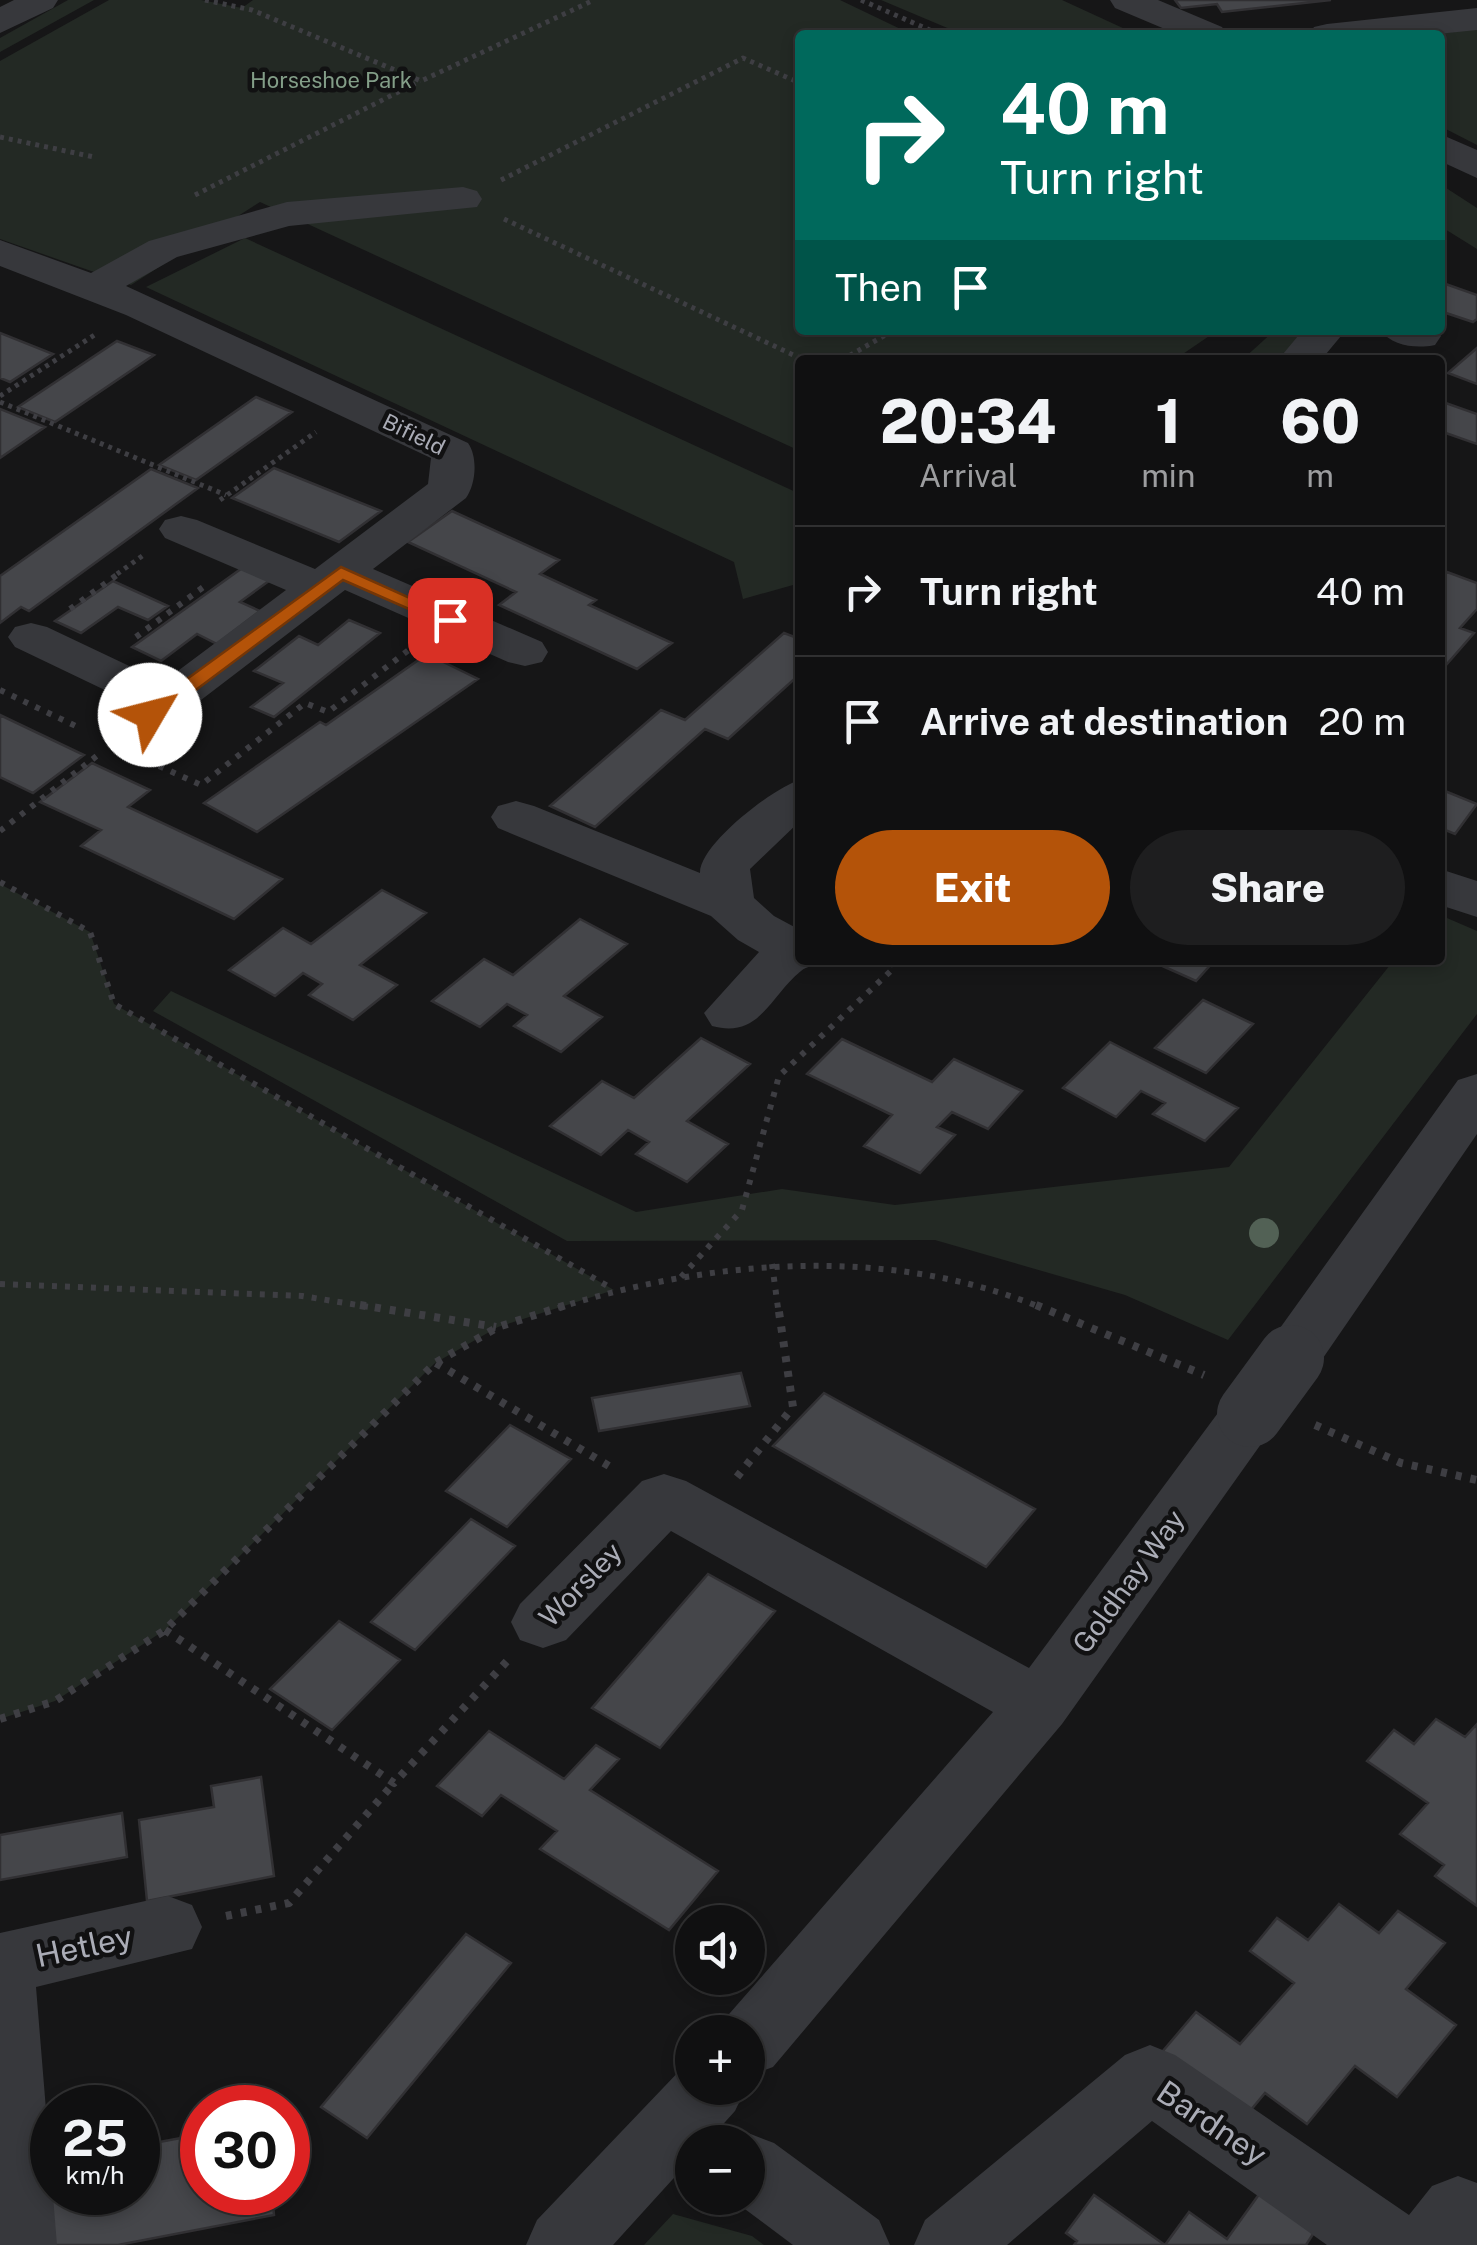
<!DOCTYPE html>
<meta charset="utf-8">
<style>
:root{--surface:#101011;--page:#1e1e1f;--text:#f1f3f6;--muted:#9c9d9f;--line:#303031;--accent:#b45309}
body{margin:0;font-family:"Public Sans",sans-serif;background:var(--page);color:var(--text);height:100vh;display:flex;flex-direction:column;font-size:38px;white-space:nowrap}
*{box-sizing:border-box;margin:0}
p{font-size:32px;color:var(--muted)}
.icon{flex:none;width:55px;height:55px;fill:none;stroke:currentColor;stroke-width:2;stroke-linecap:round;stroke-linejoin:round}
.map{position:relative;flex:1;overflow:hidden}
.side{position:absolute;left:795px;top:355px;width:650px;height:610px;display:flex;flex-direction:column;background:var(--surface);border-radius:10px;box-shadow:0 5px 15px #0003,0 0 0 2px var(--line)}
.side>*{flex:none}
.hud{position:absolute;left:795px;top:30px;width:650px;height:305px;border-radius:10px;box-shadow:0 5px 15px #0003,0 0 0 2px var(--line);background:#00695c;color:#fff;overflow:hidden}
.buttons{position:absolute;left:675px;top:1905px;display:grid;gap:20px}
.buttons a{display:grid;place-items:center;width:90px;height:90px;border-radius:50%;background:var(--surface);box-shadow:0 5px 15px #0003,0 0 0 2px var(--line);font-size:50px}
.speed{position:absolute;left:30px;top:2085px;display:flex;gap:20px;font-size:50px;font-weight:700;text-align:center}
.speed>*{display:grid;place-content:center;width:130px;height:130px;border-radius:50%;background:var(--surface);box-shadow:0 5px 15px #0003,0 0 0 2px var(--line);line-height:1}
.speed small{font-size:25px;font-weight:400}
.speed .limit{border:15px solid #d22;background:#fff;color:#111}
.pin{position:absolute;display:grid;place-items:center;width:85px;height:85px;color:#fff;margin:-42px;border-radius:20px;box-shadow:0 5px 15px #0006}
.me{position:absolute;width:110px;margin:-55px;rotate:53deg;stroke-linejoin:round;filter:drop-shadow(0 0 8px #0008)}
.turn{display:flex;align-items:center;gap:35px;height:210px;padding:0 40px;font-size:45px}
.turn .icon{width:130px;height:130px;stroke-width:2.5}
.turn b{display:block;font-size:70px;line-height:85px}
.then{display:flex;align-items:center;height:95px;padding:0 40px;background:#0003;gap:20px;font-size:38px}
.eta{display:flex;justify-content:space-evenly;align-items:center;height:170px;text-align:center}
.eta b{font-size:60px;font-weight:800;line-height:70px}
.primary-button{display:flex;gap:20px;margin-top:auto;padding:20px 40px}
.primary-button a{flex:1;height:115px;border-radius:60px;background:var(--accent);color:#fff;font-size:40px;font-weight:800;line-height:115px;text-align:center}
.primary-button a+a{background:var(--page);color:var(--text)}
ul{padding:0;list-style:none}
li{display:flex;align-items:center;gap:30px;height:130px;padding:0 40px;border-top:2px solid var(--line)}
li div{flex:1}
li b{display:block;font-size:38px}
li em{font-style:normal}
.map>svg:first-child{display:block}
.green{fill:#232924}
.building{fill:#45464a;stroke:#313033;stroke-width:2.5}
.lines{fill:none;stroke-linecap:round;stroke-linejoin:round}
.path-far2{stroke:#3e3e43;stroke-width:5;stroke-dasharray:4 5;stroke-linecap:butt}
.path-far1{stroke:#3e3e43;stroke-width:6;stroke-dasharray:5 8;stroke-linecap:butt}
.path{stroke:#3e3e43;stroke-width:8;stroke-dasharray:6 9;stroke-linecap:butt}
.minor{fill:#37383c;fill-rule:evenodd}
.minor-bridge{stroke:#37383c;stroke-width:66}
.tree{fill:#526155}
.route{fill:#b45309;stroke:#753606;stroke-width:2.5}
.labels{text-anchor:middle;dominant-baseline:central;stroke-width:9;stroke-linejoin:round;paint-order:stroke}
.far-park-label{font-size:22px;fill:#839e88;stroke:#111112}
.far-street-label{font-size:22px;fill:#aaacb6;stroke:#111112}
.street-label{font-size:28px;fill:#aaacb6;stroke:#111112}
.near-street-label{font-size:32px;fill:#aaacb6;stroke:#111112}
</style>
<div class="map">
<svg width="1477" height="2245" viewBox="0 0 1477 2245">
<rect width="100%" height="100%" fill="#161617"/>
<path class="green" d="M68,0H94L0,52V38Z
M109,0H201L242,8L253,0H840L913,35H800V330H1218L1174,360H800V451L260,202L131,285L0,239V61Z
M881,0H1062L1138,35H964Z
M1477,29V145L1440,126V35H1426Z
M1440,184L1477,208V249L1440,226Z
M245,238L800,494V583L743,599L734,562L146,287Z
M1275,330L1319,343V360H1242Z
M0,884L90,932L114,1004L614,1290L498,1327L435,1363L165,1630L55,1701L0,1719Z
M1440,915L1477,931V1014L1228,1340L1125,1295L935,1240L567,1241L153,1011L171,991L636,1212L782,1189L895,1205L1229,1167L1394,960H1440Z
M673,2214L752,2236L764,2245H644Z"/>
<path class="building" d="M1175,0H1331L1222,12L1217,4L1181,8Z
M1440,282L1477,295V319L1473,322L1440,311Z
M0,333L53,354L10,382L0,378Z
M117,341L154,355L55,422L18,407Z
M1477,348V384L1448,373Z
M256,397L292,412L196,480L159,465Z
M1440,401L1477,414V444L1440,431Z
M0,409L45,427L0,458Z
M274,468L381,511L339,542L232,498Z
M151,469L198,488L29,611L21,607L0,623V576Z
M452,511L559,560L540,574L596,600L589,605L672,643L637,669L499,605L516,592L408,542Z
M245,566L273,578L240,602L260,611L217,644L197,634L161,661L132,647Z
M1447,572L1477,583V609L1460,628L1474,633L1440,672V580Z
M113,581L168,606L148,620L118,607L81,633L55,621Z
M349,620L380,633L274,717L251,707L283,683L254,671L299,636L318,645Z
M784,633L800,639V674L728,739L705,729L595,827L550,806L661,710L685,720Z
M427,654L478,679L257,832L204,803L320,722L326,725Z
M0,715L84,755L33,793L0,777Z
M92,763L150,790L128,807L282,879L234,919L81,846L101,830L40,802Z
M1440,789L1477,804L1455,834L1440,828Z
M382,890L426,913L360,965L397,985L353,1020L309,995L322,984L303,973L275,996L229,970L283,928L311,944Z
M580,919L627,944L564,996L602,1017L561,1052L514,1026L527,1015L507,1004L480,1027L432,1001L484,959L513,975Z
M1149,960H1215L1196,981Z
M1203,1000L1253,1024L1206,1073L1155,1048Z
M701,1038L750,1064L687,1121L728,1144L687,1182L636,1154L649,1142L628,1130L601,1155L550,1126L602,1081L634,1098Z
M842,1039L932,1082L954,1059L1022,1091L988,1129L952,1112L937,1127L955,1135L920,1173L864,1146L892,1115L807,1074Z
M1110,1042L1238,1108L1205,1141L1153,1114L1165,1103L1141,1091L1116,1117L1063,1088Z
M741,1373L750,1406L599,1431L592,1398Z
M824,1393L1035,1509L986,1567L773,1446Z
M510,1425L571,1459L507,1527L446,1491Z
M471,1519L515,1546L415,1650L371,1622Z
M708,1574L775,1611L660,1748L592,1708Z
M339,1621L400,1660L332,1730L270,1689Z
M1436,1719L1465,1737L1477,1724V1906L1435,1876L1444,1865L1400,1834L1428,1803L1367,1761L1394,1730L1414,1744Z
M489,1731L564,1779L596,1745L619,1759L590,1790L718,1871L669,1930L540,1849L557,1831L501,1795L482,1816L437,1786Z
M261,1777L274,1876L147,1901L139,1820L214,1807L211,1786Z
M122,1813L127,1857L0,1880V1835Z
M1339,1904L1379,1933L1398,1911L1445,1943L1406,1989L1456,2025L1397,2097L1355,2066L1307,2124L1265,2093L1245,2117L1162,2052L1196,2012L1240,2044L1294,1983L1250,1951L1277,1918L1308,1940Z
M466,1934L511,1963L367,2138L321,2107Z
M202,2134V2192H272L274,2215L118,2245H38L34,2164L52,2161V2192H138V2146Z
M1260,2193L1315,2231L1306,2245H1074L1077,2241L1066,2233L1094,2195L1165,2245L1189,2212L1227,2239Z"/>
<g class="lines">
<path class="path-far2" d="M205,0L252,10L421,81L594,0
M861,0L941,35
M0,137L94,157
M501,180L743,58L800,83
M195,195L420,81
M504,219L804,360
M842,360L894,330
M0,396L96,334
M0,402L226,495
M220,500L316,432
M117,574L145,554"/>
<path class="path-far1" d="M70,609L121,572
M136,637L206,585
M0,690L80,728
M159,766L201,785L305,703L328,712L410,649
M0,831L98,755
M0,882L90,932L114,1004L613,1289
M772,1264L778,1308
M681,1277L742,1210L779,1076L895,967L891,960
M0,1284L302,1296L376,1308
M558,1308C712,1259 890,1245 1042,1308"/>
<path class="path" d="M360,1305L496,1327
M1036,1305L1204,1375
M436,1363L614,1469
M1315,1425L1401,1463L1477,1480
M737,1477L793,1407L778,1305
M165,1630L394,1783L509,1659
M0,1719L55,1701L165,1630L435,1363L498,1327L566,1305
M226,1916L289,1903L394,1783"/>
<path class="minor" d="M14,0H58L53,8L0,33V7Z
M1110,0H1158L1222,27L1227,35H1179L1115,8Z
M1477,8V30L1428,35H1309L1314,27L1327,24Z
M1440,134L1477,150V178L1440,161Z
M463,187L477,191L482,199L477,207L289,226L177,257L126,286L468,443C478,457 476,484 466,498L373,569L542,642L548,652L542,662L525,666L508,662L345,590L150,739L133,743L116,739L109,728L134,704L15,647L8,637L15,627L31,623L47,627L163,682L286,590L165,538L159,529L165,520L181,516L197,520L315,569L428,484L431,458L126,315L0,266V240L91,273L149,241L287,202Z
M1303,330H1346L1321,360H1278Z
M1380,330H1437L1441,336L1435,345C1416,349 1392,346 1380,330Z
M800,780V821L750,869L754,898L774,916L800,930V960H821C815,966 807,966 801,971C769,997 760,1039 712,1026L704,1013L759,952L738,940L711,916L498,828L491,817L498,806L516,801L534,806L700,873C699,845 774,787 800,780Z
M1440,869L1477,881V917L1440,905Z
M1477,1074V1134L1312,1374L1291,1380L1270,1374L1261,1358L1270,1342L1458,1080Z
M1250,1391L1271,1398L1280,1414L1271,1430L1062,1724L773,2067L748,2076V2032H718L723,2021L993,1712L671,1531L566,1640L543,1648L520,1640L511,1622L520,1604L642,1481L664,1474L686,1481L1029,1668L1229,1398Z
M168,1896L192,1905L202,1927L192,1949L36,1987L57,2245H0V1933Z
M1150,2045L1175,2055L1409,2215L1432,2186L1458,2176L1477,2183V2245H1327L1152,2121L1007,2245H914L925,2220L1125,2055Z
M692,2062V2088H746L735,2111L707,2142H692V2158L613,2245H526L537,2220L685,2065Z
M748,2133L774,2143L879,2220L890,2245H793L730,2198H748V2142H723Z"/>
<path class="minor-bridge" d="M1250,1414L1291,1358"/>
</g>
<circle class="tree" cx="1264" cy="1233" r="15"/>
<path class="route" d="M341,567L459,620L450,625L443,624L343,580L157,719H143V711Z"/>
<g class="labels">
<g class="far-park-label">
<text x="331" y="80">Horseshoe Park</text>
</g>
<g class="far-street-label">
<text transform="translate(414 434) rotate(26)">Bifield</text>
</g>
<g class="street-label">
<text transform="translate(1128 1581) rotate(-54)">Goldhay Way</text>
<text transform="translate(580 1584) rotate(-46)">Worsley</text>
</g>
<g class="near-street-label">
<text transform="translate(84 1946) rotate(-12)">Hetley</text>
<text transform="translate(1212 2123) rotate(34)">Bardney</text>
</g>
</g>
</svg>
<div class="buttons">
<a><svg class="icon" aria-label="sound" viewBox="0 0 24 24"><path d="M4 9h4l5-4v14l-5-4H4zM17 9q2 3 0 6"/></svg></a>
<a>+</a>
<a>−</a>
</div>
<div class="speed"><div>25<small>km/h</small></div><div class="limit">30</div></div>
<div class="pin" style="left:450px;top:620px;background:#d93025"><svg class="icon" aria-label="arrive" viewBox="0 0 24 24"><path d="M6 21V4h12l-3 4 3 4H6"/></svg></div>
<svg class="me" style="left:150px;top:715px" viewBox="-20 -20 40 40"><circle r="19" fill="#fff"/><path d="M0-13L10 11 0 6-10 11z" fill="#b45309"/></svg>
<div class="hud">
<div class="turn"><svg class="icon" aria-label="right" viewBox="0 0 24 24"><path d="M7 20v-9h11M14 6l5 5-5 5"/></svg><div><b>40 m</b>Turn right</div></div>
<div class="then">Then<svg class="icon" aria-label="arrive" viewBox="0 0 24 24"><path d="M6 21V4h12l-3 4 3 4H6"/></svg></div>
</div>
<section class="side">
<div class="eta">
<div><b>20:34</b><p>Arrival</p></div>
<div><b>1</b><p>min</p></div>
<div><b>60</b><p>m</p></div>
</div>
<ul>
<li><svg class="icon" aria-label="right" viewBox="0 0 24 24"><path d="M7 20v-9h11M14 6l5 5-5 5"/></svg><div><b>Turn right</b></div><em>40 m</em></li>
<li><svg class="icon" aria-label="arrive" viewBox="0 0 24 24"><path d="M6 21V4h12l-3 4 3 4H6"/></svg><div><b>Arrive at destination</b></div><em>20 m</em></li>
</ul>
<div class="primary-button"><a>Exit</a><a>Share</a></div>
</section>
</div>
